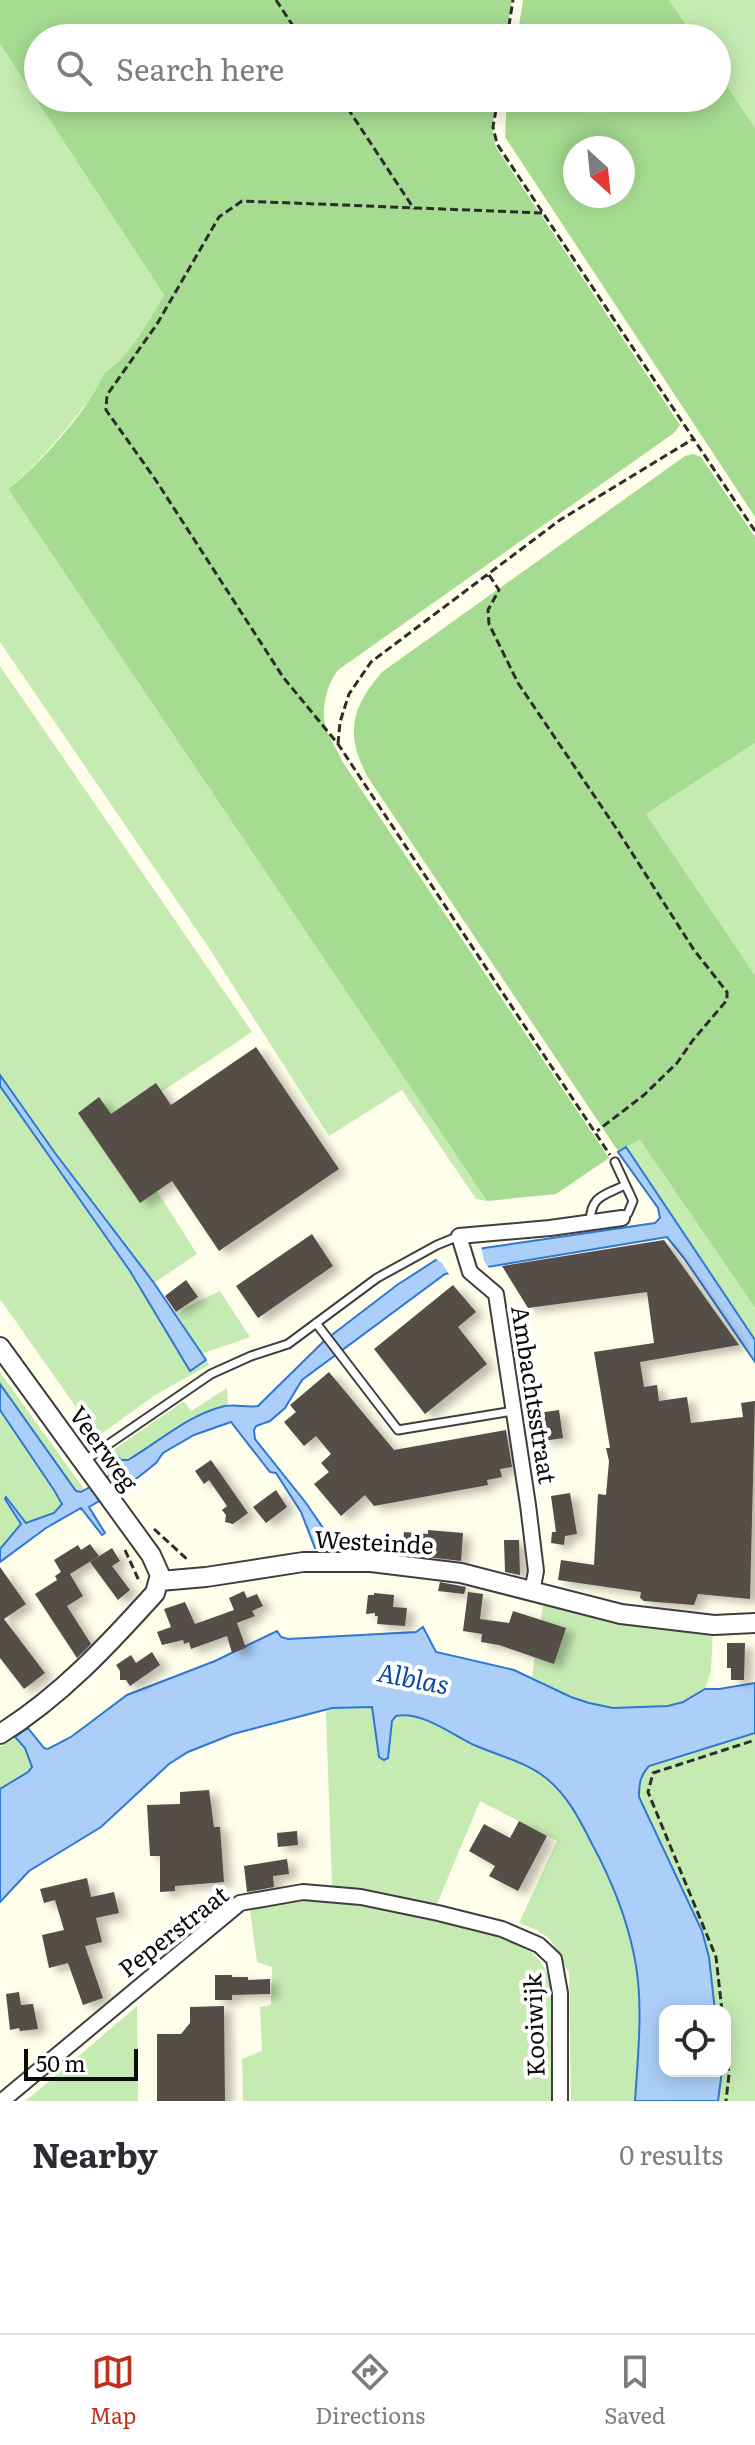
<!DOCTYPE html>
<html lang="en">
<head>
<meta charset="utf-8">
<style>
  body { margin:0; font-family:Literata,serif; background:#f2f2f3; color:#2b2b33 }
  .controls { position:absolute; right:24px; bottom:24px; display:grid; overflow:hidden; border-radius:16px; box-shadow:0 4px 20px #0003 }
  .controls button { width:72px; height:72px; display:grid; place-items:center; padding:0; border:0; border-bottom:2px solid #e1e1e2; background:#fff; color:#2b2b33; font:40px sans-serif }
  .compass { position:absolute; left:563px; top:136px; width:72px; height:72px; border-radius:50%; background:#fff; box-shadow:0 4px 20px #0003; rotate:153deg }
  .scale { position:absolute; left:24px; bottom:20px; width:114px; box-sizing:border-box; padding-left:8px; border:4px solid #0b0b0b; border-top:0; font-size:22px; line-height:28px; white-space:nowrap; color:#0b0b0b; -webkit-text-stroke:6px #fff; paint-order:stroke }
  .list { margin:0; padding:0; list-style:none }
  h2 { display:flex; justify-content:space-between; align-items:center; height:104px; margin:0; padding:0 32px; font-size:34px }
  h2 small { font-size:26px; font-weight:400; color:#7c7c81 }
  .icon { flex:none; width:44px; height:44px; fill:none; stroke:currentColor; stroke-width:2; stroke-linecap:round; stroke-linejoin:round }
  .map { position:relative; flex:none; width:755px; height:2101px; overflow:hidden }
  .search { position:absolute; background:#fff; box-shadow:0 4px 20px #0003; left:24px; right:24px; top:24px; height:88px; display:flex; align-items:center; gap:20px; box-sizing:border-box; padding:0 28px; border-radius:44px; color:#7c7c81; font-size:30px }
  .sheet { height:232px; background:#fff }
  nav { display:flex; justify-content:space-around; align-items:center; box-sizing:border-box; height:112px; border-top:2px solid #e1e1e2; background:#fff; font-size:22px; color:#7c7c81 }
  nav a { display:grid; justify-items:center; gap:4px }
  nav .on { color:#c1301e }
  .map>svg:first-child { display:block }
</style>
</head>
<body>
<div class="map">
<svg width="755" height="2101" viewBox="0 0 755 2101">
  <defs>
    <filter id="shadow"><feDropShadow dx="8" dy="4.5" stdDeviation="4" flood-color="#0004"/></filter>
  </defs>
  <rect width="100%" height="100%" fill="#fffeea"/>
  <path fill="#c6ebb2" d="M669 0H755V128L717 71V38H695Z
    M0 44 164 295C148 322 131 357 104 373L99 388C70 424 44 460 8 489L487 1201 476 1199 402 1090 329 1136 207 945 0 642Z
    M0 666 252 1032 114 1123 197 1254 154 1283 55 1153 0 1075Z
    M755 743V975L646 814Z
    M0 1086 130 1271 190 1371 206 1360 209 1365 155 1395 97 1437 0 1299Z
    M640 1140 755 1308V1340L626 1147Z
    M220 1291 250 1337 201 1354 176 1312Z
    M0 1372 84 1489 81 1492 76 1491 0 1384Z
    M227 1388 228 1405C191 1414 160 1441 128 1461L121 1460 116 1455V1470L109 1476 101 1463 109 1453 184 1401 191 1411Z
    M0 1410 54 1489 62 1504 54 1513 25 1523 7 1497 5 1499 21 1524 0 1549Z
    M543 1605 615 1621 713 1630 711 1671 705 1689C672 1712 628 1714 590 1703 569 1698 551 1686 532 1677Z
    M351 1707H372L388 1758 392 1721 396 1716C422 1711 450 1734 474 1745 497 1755 526 1762 546 1778 567 1795 579 1818 591 1841 610 1877 626 1915 634 1955 644 2000 638 2055 635 2101H571L569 1973 550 1939 537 1930 519 1923 557 1841 480 1801 437 1904 364 1889 332 1886 326 1712 332 1708Z
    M755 1733V2101H718L722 2071H725V2011H715L709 1957 702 1931 639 1797C639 1784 640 1776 648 1766Z
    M15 1737 25 1748 32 1767 28 1772 0 1789V1747Z
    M310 1898 353 1902 499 1934C525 1944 540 1954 551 1981L552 2101H243L242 2059 262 2051 260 2007 271 2005 272 1967 257 1962 250 1910 277 1902Z
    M137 2006 138 2101H25L39 2090Z"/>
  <path fill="#a6dc91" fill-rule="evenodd" d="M0 0H512L506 38H38V98H497C494 115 490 131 496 147L680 425 674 433 338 670C328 683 323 702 324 719 325 732 337 748 342 761L609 1158 556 1194 487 1201 8 489C36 469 93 405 104 373 130 357 148 322 164 295L0 44Z
    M523 0H669L695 38H517Z
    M717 71 755 128V517L505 137 507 98H717ZM575 148H623V196H575Z
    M693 454 701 457 755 537V743L646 814 755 975V1308L640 1140 618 1151 367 776C345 733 351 708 382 672L685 456Z"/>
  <path fill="#accff9" stroke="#2f77d3" stroke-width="2" d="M0 1075 55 1153 154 1283 206 1360 190 1371 130 1271 0 1086Z
    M626 1147 755 1340V1362L684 1258 667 1237 445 1274 302 1380 285 1408 270 1421 256 1426 254 1430 255 1439 306 1503 336 1547 315 1548 301 1512 276 1473 270 1472 231 1422 194 1435 163 1453 156 1463 131 1483 89 1507 105 1533 102 1535 81 1508 46 1528 0 1562V1549L21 1524 5 1499 6 1497 26 1523 54 1513 62 1504 54 1490 0 1410V1384L76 1491 81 1492 114 1473 116 1470 108 1462 115 1454 121 1460H128C157 1443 187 1416 221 1407 233 1403 245 1408 258 1406L324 1341 397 1285 439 1258 484 1248 655 1223 660 1218 658 1208 618 1152Z
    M423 1627 436 1652 514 1670 571 1697 589 1703 613 1708 668 1706 683 1702 705 1689H719L755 1683V1733L649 1766C640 1776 639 1784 639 1797L702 1931 709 1957 715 2011H665V2071H722L718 2101H635C638 2055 644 2000 634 1955 626 1915 610 1877 591 1842 579 1818 567 1795 546 1778 526 1762 497 1755 474 1745 451 1734 422 1711 396 1716L392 1721 388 1758 384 1760 379 1757 372 1707 332 1708 233 1734 188 1752 169 1764 101 1827 29 1871 0 1902V1789L28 1772 32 1767 25 1748 15 1737 28 1728 44 1748 48 1749 71 1737 127 1695 215 1661 277 1631 281 1637 288 1639 416 1632Z"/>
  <path fill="#fffeea" d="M481 1246 484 1261 489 1268 450 1276 442 1263 433 1257Z"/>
  <path fill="#544e47" filter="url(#shadow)" d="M256 1047 339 1169 219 1251 172 1181 140 1203 78 1113 99 1097 111 1114 156 1083 171 1105Z
    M312 1234 333 1266 258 1318 236 1286Z
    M664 1240 739 1345 640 1362 644 1387 657 1385 659 1401 687 1397 691 1423 743 1417 741 1403 755 1401 750 1599 698 1594 694 1605 644 1601 640 1598 641 1592 558 1580 561 1560 594 1565 598 1494 606 1495 609 1461 606 1448H610L594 1352 654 1343 647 1292 528 1308 502 1266Z
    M186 1280 198 1297 176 1312 165 1296Z
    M453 1285 476 1312 458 1327 487 1364 425 1414 374 1349Z
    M329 1372 394 1450 506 1430 512 1467 500 1469 502 1477 487 1480 488 1485 374 1506 365 1495 341 1516 314 1484 329 1472 321 1463 331 1454 316 1436 304 1446 284 1422 296 1412 290 1405Z
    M559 1410 563 1438 543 1441 539 1413Z
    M211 1460 248 1513 233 1524 225 1522 226 1515 222 1510 227 1506 209 1480 204 1484 195 1471Z
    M276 1490 287 1507 266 1523 253 1507Z
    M570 1493 577 1534 565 1536 564 1545 551 1543 552 1532H556L551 1496Z
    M428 1530 463 1533 461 1561 402 1554 404 1532 428 1534Z
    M504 1540H519L520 1575 505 1572Z
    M90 1544 99 1556 70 1574 83 1596 67 1606 91 1644 77 1658 35 1594 57 1580 55 1576 61 1572 54 1560 78 1545 81 1550Z
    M112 1548 120 1561 112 1566 130 1590 118 1600 90 1562Z
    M0 1567 26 1604 4 1619 45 1673 24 1689 0 1658Z
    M440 1582 466 1587 464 1594 438 1591Z
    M244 1591 247 1598 257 1594 263 1606 252 1611 255 1616 237 1623 246 1648 232 1653 227 1636 191 1649 189 1642 184 1644 183 1640 162 1645 157 1632 171 1627 164 1609 185 1602 195 1624 234 1610 229 1598Z
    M468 1592 483 1594 480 1619 509 1623 513 1611 566 1628 554 1664 499 1645 481 1642 482 1634 463 1631Z
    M374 1593 394 1595 393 1607 407 1608 405 1626 377 1624 378 1616H375V1613L366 1614 368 1595H374Z
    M727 1643H745L744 1680H731V1668H727Z
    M152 1652 160 1665 130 1686 126 1680H120V1671L116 1665 131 1655 136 1663Z
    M209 1790 214 1827H220L224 1882 175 1886V1891L160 1892V1856H150L147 1805 180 1804V1792Z
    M519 1821 547 1836 518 1891 489 1876 495 1866 469 1851 484 1824 510 1838Z
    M297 1831 298 1845 278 1847 277 1833Z
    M287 1859 289 1874 273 1876 274 1887 247 1892 244 1866Z
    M87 1878 91 1897 114 1892 119 1913 96 1918 102 1942 85 1946 103 1998 83 2005 68 1963 49 1968 42 1935 64 1930 55 1900 44 1903 40 1889Z
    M215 1975H232V1977H248V1980L270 1979V1994L232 1995V2000H215Z
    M19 1992 21 2005 33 2004 38 2029 20 2031 19 2028 10 2030 6 1994Z
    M224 2006 225 2101H157V2034H181L190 2023V2007Z"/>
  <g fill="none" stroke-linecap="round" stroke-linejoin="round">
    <defs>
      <path id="service" d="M615 1162 633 1201 628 1213 622 1218
        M590 1222C591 1195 604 1196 625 1185
        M316 1323 398 1430 513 1411
        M84 1461 211 1374 251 1356 288 1344 377 1278 437 1245 459 1236"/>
      <path id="minor" d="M532 1592 536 1571 528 1505 496 1294 470 1272 459 1236 550 1228 622 1218
        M2 2101 240 1903 303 1892 361 1897 438 1913 502 1929 539 1945 554 1959 560 1993V2101"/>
      <path id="tertiary" d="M0 1347 151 1555 160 1575 155 1593C108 1645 61 1696 0 1734
        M160 1581 206 1577 303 1562H371L461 1573 621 1614 714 1625 755 1623"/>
    </defs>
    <use href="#service" stroke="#3e3e3e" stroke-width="11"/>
    <use href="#minor" stroke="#3e3e3e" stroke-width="18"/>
    <use href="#tertiary" stroke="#3e3e3e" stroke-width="22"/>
    <path stroke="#2d2d2d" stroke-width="3" stroke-dasharray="8 4" stroke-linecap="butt" d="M276 0 301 38
      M507 38 513 0
      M341 98 414 209
      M498 98 493 127 497 144 755 531
      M542 213 242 201 219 217 157 324 107 395 106 410 155 479 283 677 338 744 610 1155
      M489 575 499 590 488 610 489 624 518 683 616 828 694 950 727 992V1000L693 1040 677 1063 644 1095 597 1131
      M338 744 340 722 349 694 371 662 560 520 693 439
      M154 1529 189 1561
      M125 1550 140 1583
      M722 2011 716 1957 648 1792 653 1773 755 1740
      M725 2039 729 2074 726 2101"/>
    <use href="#service" stroke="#fff" stroke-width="7"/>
    <use href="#minor" stroke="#fff" stroke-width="14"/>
    <use href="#tertiary" stroke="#fff" stroke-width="18"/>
  </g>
  <g text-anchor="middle" stroke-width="8" stroke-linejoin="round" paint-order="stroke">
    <g font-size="24" fill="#0b0b0b" stroke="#fff">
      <text transform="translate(533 1395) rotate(81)" y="8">Ambachtsstraat</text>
      <text transform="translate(103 1449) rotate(54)" y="8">Veerweg</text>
      <text transform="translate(374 1543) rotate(3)" y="8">Westeinde</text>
      <text transform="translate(174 1932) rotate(-38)" y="8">Peperstraat</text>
      <text transform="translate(535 2025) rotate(-92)" y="8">Kooiwijk</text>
    </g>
    <g font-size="26" font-style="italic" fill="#104aa2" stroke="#fff">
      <text transform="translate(413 1679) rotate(11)" y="9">Alblas</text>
    </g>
  </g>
</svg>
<div class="controls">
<button><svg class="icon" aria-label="locate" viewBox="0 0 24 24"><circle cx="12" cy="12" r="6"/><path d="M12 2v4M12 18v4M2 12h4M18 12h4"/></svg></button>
</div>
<svg class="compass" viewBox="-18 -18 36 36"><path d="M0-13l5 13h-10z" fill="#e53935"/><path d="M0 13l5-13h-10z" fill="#7c7c81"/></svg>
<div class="scale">50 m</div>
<div class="search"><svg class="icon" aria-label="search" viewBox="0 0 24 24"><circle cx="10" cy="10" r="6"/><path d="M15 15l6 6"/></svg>Search here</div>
</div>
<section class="sheet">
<h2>Nearby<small>0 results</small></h2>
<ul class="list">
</ul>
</section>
<nav>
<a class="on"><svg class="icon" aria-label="map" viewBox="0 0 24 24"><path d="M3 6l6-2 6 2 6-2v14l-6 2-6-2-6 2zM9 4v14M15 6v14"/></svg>Map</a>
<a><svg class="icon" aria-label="directions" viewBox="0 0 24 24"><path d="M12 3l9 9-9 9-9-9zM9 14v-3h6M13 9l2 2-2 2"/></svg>Directions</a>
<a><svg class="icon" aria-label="saved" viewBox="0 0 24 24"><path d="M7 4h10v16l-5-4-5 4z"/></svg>Saved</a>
</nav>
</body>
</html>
